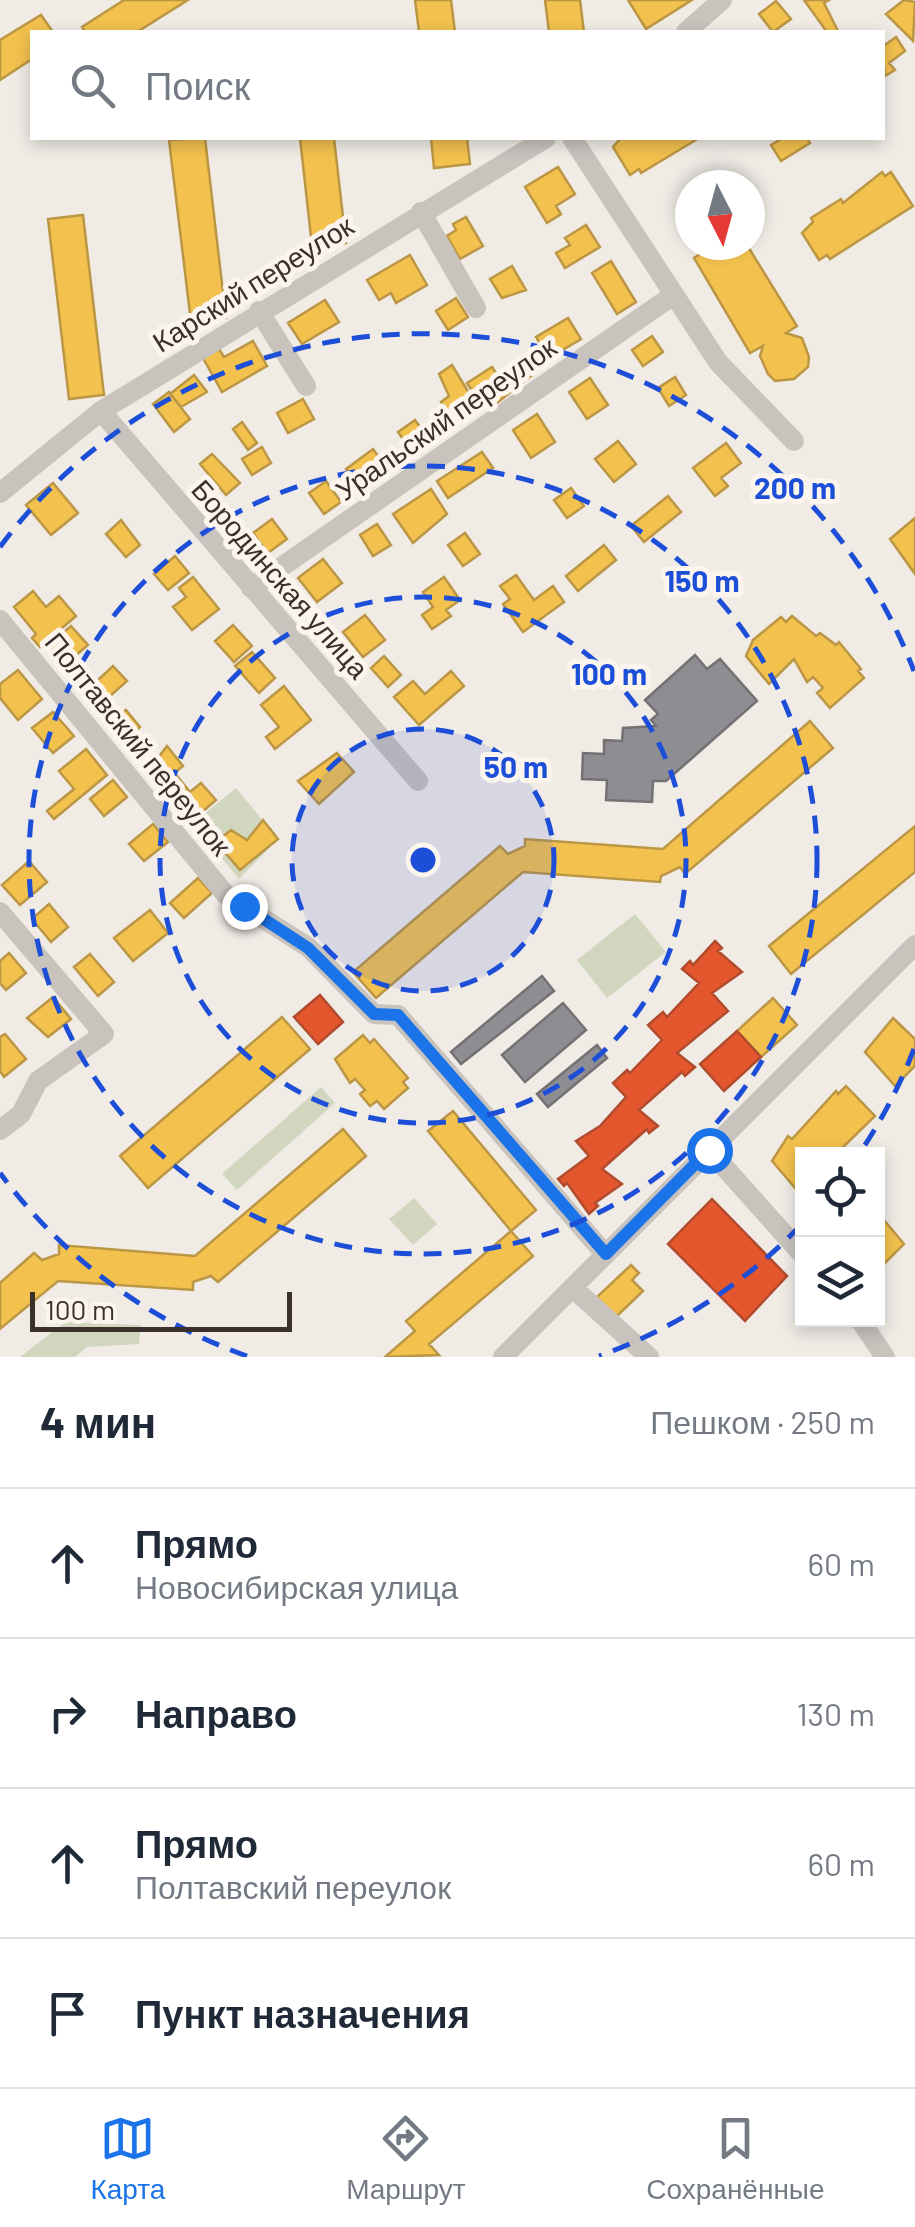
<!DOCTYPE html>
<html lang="ru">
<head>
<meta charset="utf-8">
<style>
  body { margin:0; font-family:Barlow,sans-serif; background:#f6f6f7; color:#1f2937 }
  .controls { position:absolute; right:30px; bottom:30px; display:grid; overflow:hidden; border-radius:0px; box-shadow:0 5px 15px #0003 }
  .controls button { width:90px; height:90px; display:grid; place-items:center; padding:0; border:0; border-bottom:2px solid #e0e1e3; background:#fff; color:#1f2937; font:50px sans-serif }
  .compass { position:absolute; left:675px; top:170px; width:90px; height:90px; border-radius:50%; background:#fff; box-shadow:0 5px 15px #0003; rotate:174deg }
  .scale { position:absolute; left:30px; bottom:25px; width:262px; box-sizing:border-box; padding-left:10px; border:5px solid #3b302b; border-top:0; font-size:28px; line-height:35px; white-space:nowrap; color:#3b302b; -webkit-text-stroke:8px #fbf5ee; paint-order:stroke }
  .stop { position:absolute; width:30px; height:30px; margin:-22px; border:8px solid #1a73e8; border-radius:50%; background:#fff }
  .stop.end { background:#1a73e8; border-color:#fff; box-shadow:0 2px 10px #0008 }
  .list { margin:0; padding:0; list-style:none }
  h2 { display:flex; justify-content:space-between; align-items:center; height:130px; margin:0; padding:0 40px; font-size:42px }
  h2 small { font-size:32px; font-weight:400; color:#747a83 }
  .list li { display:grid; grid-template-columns:65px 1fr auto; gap:30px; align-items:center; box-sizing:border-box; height:150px; padding:0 40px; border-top:2px solid #e0e1e3 }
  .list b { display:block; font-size:38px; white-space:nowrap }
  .list p { margin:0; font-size:32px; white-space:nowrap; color:#747a83 }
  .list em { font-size:32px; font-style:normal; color:#747a83 }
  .icon { flex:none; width:55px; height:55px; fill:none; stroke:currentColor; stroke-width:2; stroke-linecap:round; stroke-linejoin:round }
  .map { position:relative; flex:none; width:915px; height:1357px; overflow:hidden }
  .search { position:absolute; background:#fff; box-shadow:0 5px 15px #0003; left:30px; right:30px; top:30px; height:110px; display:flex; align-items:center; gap:25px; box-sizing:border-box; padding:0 35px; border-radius:0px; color:#747a83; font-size:38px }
  .sheet { height:730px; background:#fff }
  nav { display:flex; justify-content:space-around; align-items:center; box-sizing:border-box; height:140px; border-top:2px solid #e0e1e3; background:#fff; font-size:28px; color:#747a83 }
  nav a { display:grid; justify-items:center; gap:5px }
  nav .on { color:#1a73e8 }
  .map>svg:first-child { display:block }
</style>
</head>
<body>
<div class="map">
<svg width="915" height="1357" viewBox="0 0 915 1357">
  <rect width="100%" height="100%" fill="#f0ebe5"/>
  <path fill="#d1d6bf" d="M236 788 278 839 239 879 193 823Z
    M635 914 666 952 607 998 577 960Z
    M321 1087 335 1103 237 1190 222 1174Z
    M414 1198 437 1224 413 1245 389 1219Z
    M65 1322 141 1325 139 1344 87 1347 75 1357H20Z"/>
  <path fill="#f2c14e" stroke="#bb9644" stroke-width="2.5" d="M124 0H188L137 32H85L82 27Z
    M415 0H451L455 32H419Z
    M545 0H580L584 32H549Z
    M628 0H692L646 29Z
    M804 0H829L824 3 838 31 827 32Z
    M904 0 915 2 913 41 886 14Z
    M776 1 791 19 773 32 759 14Z
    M41 15 53 32H32V59L0 80V40Z
    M896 37 905 51 889 63 895 70 885 76 882 47Z
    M205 138 226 318 191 322 169 140Z
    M300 138H334L346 243 312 246Z
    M431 138H467L470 164 434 168Z
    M621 138H699L641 173 639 169 630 175 613 147Z
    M783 138H807L810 143 781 161 771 145Z
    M558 167 575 194 556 206 561 214 547 223 525 187Z
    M882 172 885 176 891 172 913 206 830 259 827 255 819 260 802 233 813 222 811 218 841 199 843 203Z
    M83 215 104 395 69 399 48 219Z
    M466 217 483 246 460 259 447 236 456 230 453 224Z
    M586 225 600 247 565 268 556 253 570 245 565 238Z
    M714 245H747L797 326 786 333 802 338 809 357 808 367 794 379 775 381 768 374 760 356 763 346 750 353 694 258Z
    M410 255 427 285 396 303 391 293 379 300 367 280Z
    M611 261 636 302 617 314 592 273Z
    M512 266 526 290 502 298 490 279Z
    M456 298 468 317 448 330 436 311Z
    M325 300 339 322 302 344 288 323Z
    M568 318 581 339 549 358 536 337Z
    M652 336 663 352 643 366 632 350Z
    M253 341 267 366 222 392 203 358 219 349 224 357Z
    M520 361 531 376 493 406 490 401 482 406 467 383 492 367 498 376Z
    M452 365 478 408 456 423 441 402 449 396 439 374Z
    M194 375 207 392 181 407 170 394Z
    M675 377 686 395 669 406 658 388Z
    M590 378 608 405 587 419 569 392Z
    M169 392 190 419 174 432 153 404Z
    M303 399 314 419 288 433 277 413Z
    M537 414 555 442 531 458 513 430Z
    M415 420 430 441 413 453 398 432Z
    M242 422 257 443 248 450 233 429Z
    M618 441 636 464 614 482 595 459Z
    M726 443 741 463 721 478 728 486 715 496 693 468Z
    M262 447 271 463 252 475 242 459Z
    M373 449 388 470 360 489 346 469Z
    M482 452 493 468 448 498 437 481Z
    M212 454 240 483 226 495 200 464Z
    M326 481 341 502 324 514 309 493Z
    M53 483 78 513 51 535 26 505Z
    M571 488 584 506 567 518 554 500Z
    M431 489 447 514 413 543 393 514Z
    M668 496 681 512 644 542 631 526Z
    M915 518V574L890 539Z
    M272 519 287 539 268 553 253 533Z
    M121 520 140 545 126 557 106 534Z
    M377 524 391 545 373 556 360 535Z
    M465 533 480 554 463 566 448 545Z
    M604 545 616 560 578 591 566 576Z
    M175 556 189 573 168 590 154 574Z
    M323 559 342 583 317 602 298 578Z
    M516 575 534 600 553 586 564 602 523 632 503 604 510 599 500 586Z
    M193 577 219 609 192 630 173 607 186 597 179 588Z
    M444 577 460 600 446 610 451 616 432 629 422 615 433 607 423 592Z
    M33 591 46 607 59 596 76 616 40 647 32 638 36 634 14 607Z
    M365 615 385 640 363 657 343 632Z
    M792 616 816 636 820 633 836 645 839 642 861 669 858 671 864 678 830 708 817 693 823 688 813 677 807 682 794 659 769 684 746 656 753 640 781 617 786 622Z
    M233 625 252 646 234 662 215 641Z
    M71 626 88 645 66 664 49 645Z
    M252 652 275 678 259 693 235 666Z
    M384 656 401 675 388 687 371 668Z
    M113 666 127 681 99 706 86 691Z
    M18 670 42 699 18 720 0 698V684Z
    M451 671 464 686 419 725 394 697 413 681 425 694Z
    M284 686 311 720 275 749 266 737 279 727 261 705Z
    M126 710 140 727 127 738 112 720Z
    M53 712 74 736 53 753 32 728Z
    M810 721 833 748 685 874 680 867 661 876 660 882 523 872 376 998 353 972 500 846 508 854 525 846V839L663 849Z
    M167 746 183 766 163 782 151 767Z
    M86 749 107 775 54 819 47 811 74 789 59 771Z
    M337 753 354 772 319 804 298 781Z
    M177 776 190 792 201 783 216 800 196 817 173 790 168 794 163 788Z
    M113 780 127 797 104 816 90 799Z
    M263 820 278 839 240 870 216 842 231 830 247 840Z
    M153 824 168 842 144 861 129 844Z
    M915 826V872L791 974 769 946Z
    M29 861 47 882 20 905 2 885Z
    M198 878 212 893 184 918 170 903Z
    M49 904 68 927 51 942 32 919Z
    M150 910 168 933 133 961 114 938Z
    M9 953 26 973 6 990 0 983V961Z
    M90 954 114 982 98 996 74 967Z
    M53 997 71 1019 48 1037 27 1018Z
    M773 998 797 1025 761 1057 737 1031Z
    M282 1017 310 1049 148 1188 120 1156Z
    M893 1018 915 1039V1066L895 1086 865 1052Z
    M5 1034 26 1059 4 1077 0 1071V1037Z
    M363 1035 370 1043 374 1039 408 1078 403 1082 408 1088 384 1109 377 1101 370 1106 360 1094 365 1090 355 1079 350 1083 335 1059Z
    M846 1086 875 1116 836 1154H802V1196L772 1161 788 1136 792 1139 836 1091 838 1094Z
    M453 1111 536 1210 511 1231 428 1131Z
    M343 1129 366 1156 218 1282 211 1276 193 1282V1290L58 1281 0 1329V1283L34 1253 42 1260 59 1254V1245L195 1256Z
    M878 1213 904 1244 878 1270Z
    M511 1231 533 1256 429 1344 439 1355 385 1357 415 1331 406 1321Z
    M631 1265 639 1273 632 1280 643 1291 616 1317 597 1297Z"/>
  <path fill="#e4572e" stroke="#b14b2d" stroke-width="2.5" d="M715 941 722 948 718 951 742 972 712 993 728 1011 677 1053 695 1067 685 1076 682 1072 639 1110 658 1126 649 1133 647 1129 602 1169 622 1184 595 1203 598 1206 589 1214 567 1183 564 1186 558 1179 589 1156 576 1141 600 1126 626 1097 613 1083 627 1070 630 1073 662 1040 648 1025 663 1012 667 1017 699 983 682 969 690 961 693 965Z
    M320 995 343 1022 318 1044 294 1017Z
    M737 1031 761 1057 724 1091 700 1064Z
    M712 1199 787 1276 745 1321 668 1244Z"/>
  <path fill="#8d8d92" stroke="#747173" stroke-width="2.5" d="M695 655 707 669 720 659 757 701 666 781H653L652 802 606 800 607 780 582 779 583 753 604 754V740L622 741 623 728 656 726 651 720 658 714 645 700Z
    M542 976 554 991 461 1064 451 1052Z
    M563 1003 586 1030 525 1082 502 1055Z
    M597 1045 607 1058 548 1107 537 1094Z"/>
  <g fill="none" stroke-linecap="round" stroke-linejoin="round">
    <path stroke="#c9c3be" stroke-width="20" d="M686 32 722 0
      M572 138 718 362 794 441
      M421 212 476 308
      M259 311 306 386
      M101 411 418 781
      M0 493 101 411 546 138
      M251 588 672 296
      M0 620 226 895 308 947 374 1014 398 1015 605 1254
      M0 912 104 1034 38 1081 21 1114 0 1130
      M709 1150 802 1254
      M573 1288 649 1357
      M860 1320 885 1357
      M503 1357 915 945"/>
  </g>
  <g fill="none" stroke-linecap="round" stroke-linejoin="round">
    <path stroke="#1a73e8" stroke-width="12" d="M244 906 308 948 374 1014 398 1015 606 1254 709 1150"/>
  </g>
  <circle cx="423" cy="860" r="131" fill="#1d4ed8" fill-opacity=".12"/>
  <g fill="none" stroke="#1d4ed8" stroke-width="5" stroke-dasharray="18 12">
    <circle cx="423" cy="860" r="131"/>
    <circle cx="423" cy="860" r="263"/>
    <circle cx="423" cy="860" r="394"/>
    <path d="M914 1049A526 526 0 0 1 859 1154M801 1225A526 526 0 0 1 599 1356M247 1356A526 526 0 0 1 0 1173M0 547A526 526 0 0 1 914 671"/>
  </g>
  <g text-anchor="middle" stroke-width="10" stroke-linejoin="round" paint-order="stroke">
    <g font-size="28" fill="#3b302b" stroke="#fbf5ee">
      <text transform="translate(253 284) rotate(-32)" y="10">Карский переулок</text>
      <text transform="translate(446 419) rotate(-35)" y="10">Уральский переулок</text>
      <text transform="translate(280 579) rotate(49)" y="10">Бородинская улица</text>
      <text transform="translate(138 744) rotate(51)" y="10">Полтавский переулок</text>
    </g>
  </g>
  <circle cx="423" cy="860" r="15" fill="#1d4ed8" stroke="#fbf5ee" stroke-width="5"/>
  <g font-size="30" text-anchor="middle" font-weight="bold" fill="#1d4ed8" stroke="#fbf5ee" stroke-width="10" stroke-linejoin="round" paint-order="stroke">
    <text x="795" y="499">200 m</text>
    <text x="702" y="592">150 m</text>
    <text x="609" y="685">100 m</text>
    <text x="516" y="778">50 m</text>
  </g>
</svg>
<div class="controls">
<button><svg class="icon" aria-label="locate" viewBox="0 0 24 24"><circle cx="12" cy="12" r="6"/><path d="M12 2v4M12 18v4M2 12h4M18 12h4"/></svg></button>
<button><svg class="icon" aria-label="layers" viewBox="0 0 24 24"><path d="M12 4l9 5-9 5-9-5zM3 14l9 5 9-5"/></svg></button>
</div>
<svg class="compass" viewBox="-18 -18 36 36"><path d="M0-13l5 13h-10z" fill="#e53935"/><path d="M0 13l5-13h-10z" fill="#747a83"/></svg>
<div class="scale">100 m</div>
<div class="stop" style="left:709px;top:1150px"></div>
<div class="stop end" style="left:244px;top:906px"></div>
<div class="search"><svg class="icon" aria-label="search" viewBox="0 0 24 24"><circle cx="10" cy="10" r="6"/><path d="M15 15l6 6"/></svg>Поиск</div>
</div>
<section class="sheet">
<h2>4 мин<small>Пешком · 250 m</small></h2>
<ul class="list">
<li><svg class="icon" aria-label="ahead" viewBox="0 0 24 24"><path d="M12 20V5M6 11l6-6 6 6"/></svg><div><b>Прямо</b><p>Новосибирская улица</p></div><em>60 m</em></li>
<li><svg class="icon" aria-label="right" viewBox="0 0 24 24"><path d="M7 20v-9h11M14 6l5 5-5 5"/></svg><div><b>Направо</b></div><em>130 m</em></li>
<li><svg class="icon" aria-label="ahead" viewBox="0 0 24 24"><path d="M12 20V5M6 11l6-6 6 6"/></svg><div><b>Прямо</b><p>Полтавский переулок</p></div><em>60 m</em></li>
<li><svg class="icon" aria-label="arrive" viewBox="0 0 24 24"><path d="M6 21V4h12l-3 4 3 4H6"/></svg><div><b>Пункт назначения</b></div></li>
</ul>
</section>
<nav>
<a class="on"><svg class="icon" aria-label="map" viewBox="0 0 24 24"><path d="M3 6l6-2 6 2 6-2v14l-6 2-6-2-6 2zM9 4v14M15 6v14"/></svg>Карта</a>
<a><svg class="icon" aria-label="directions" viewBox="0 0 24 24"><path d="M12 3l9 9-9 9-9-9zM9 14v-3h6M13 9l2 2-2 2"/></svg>Маршрут</a>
<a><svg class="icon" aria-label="saved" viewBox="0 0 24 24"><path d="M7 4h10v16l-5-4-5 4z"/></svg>Сохранённые</a>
</nav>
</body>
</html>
